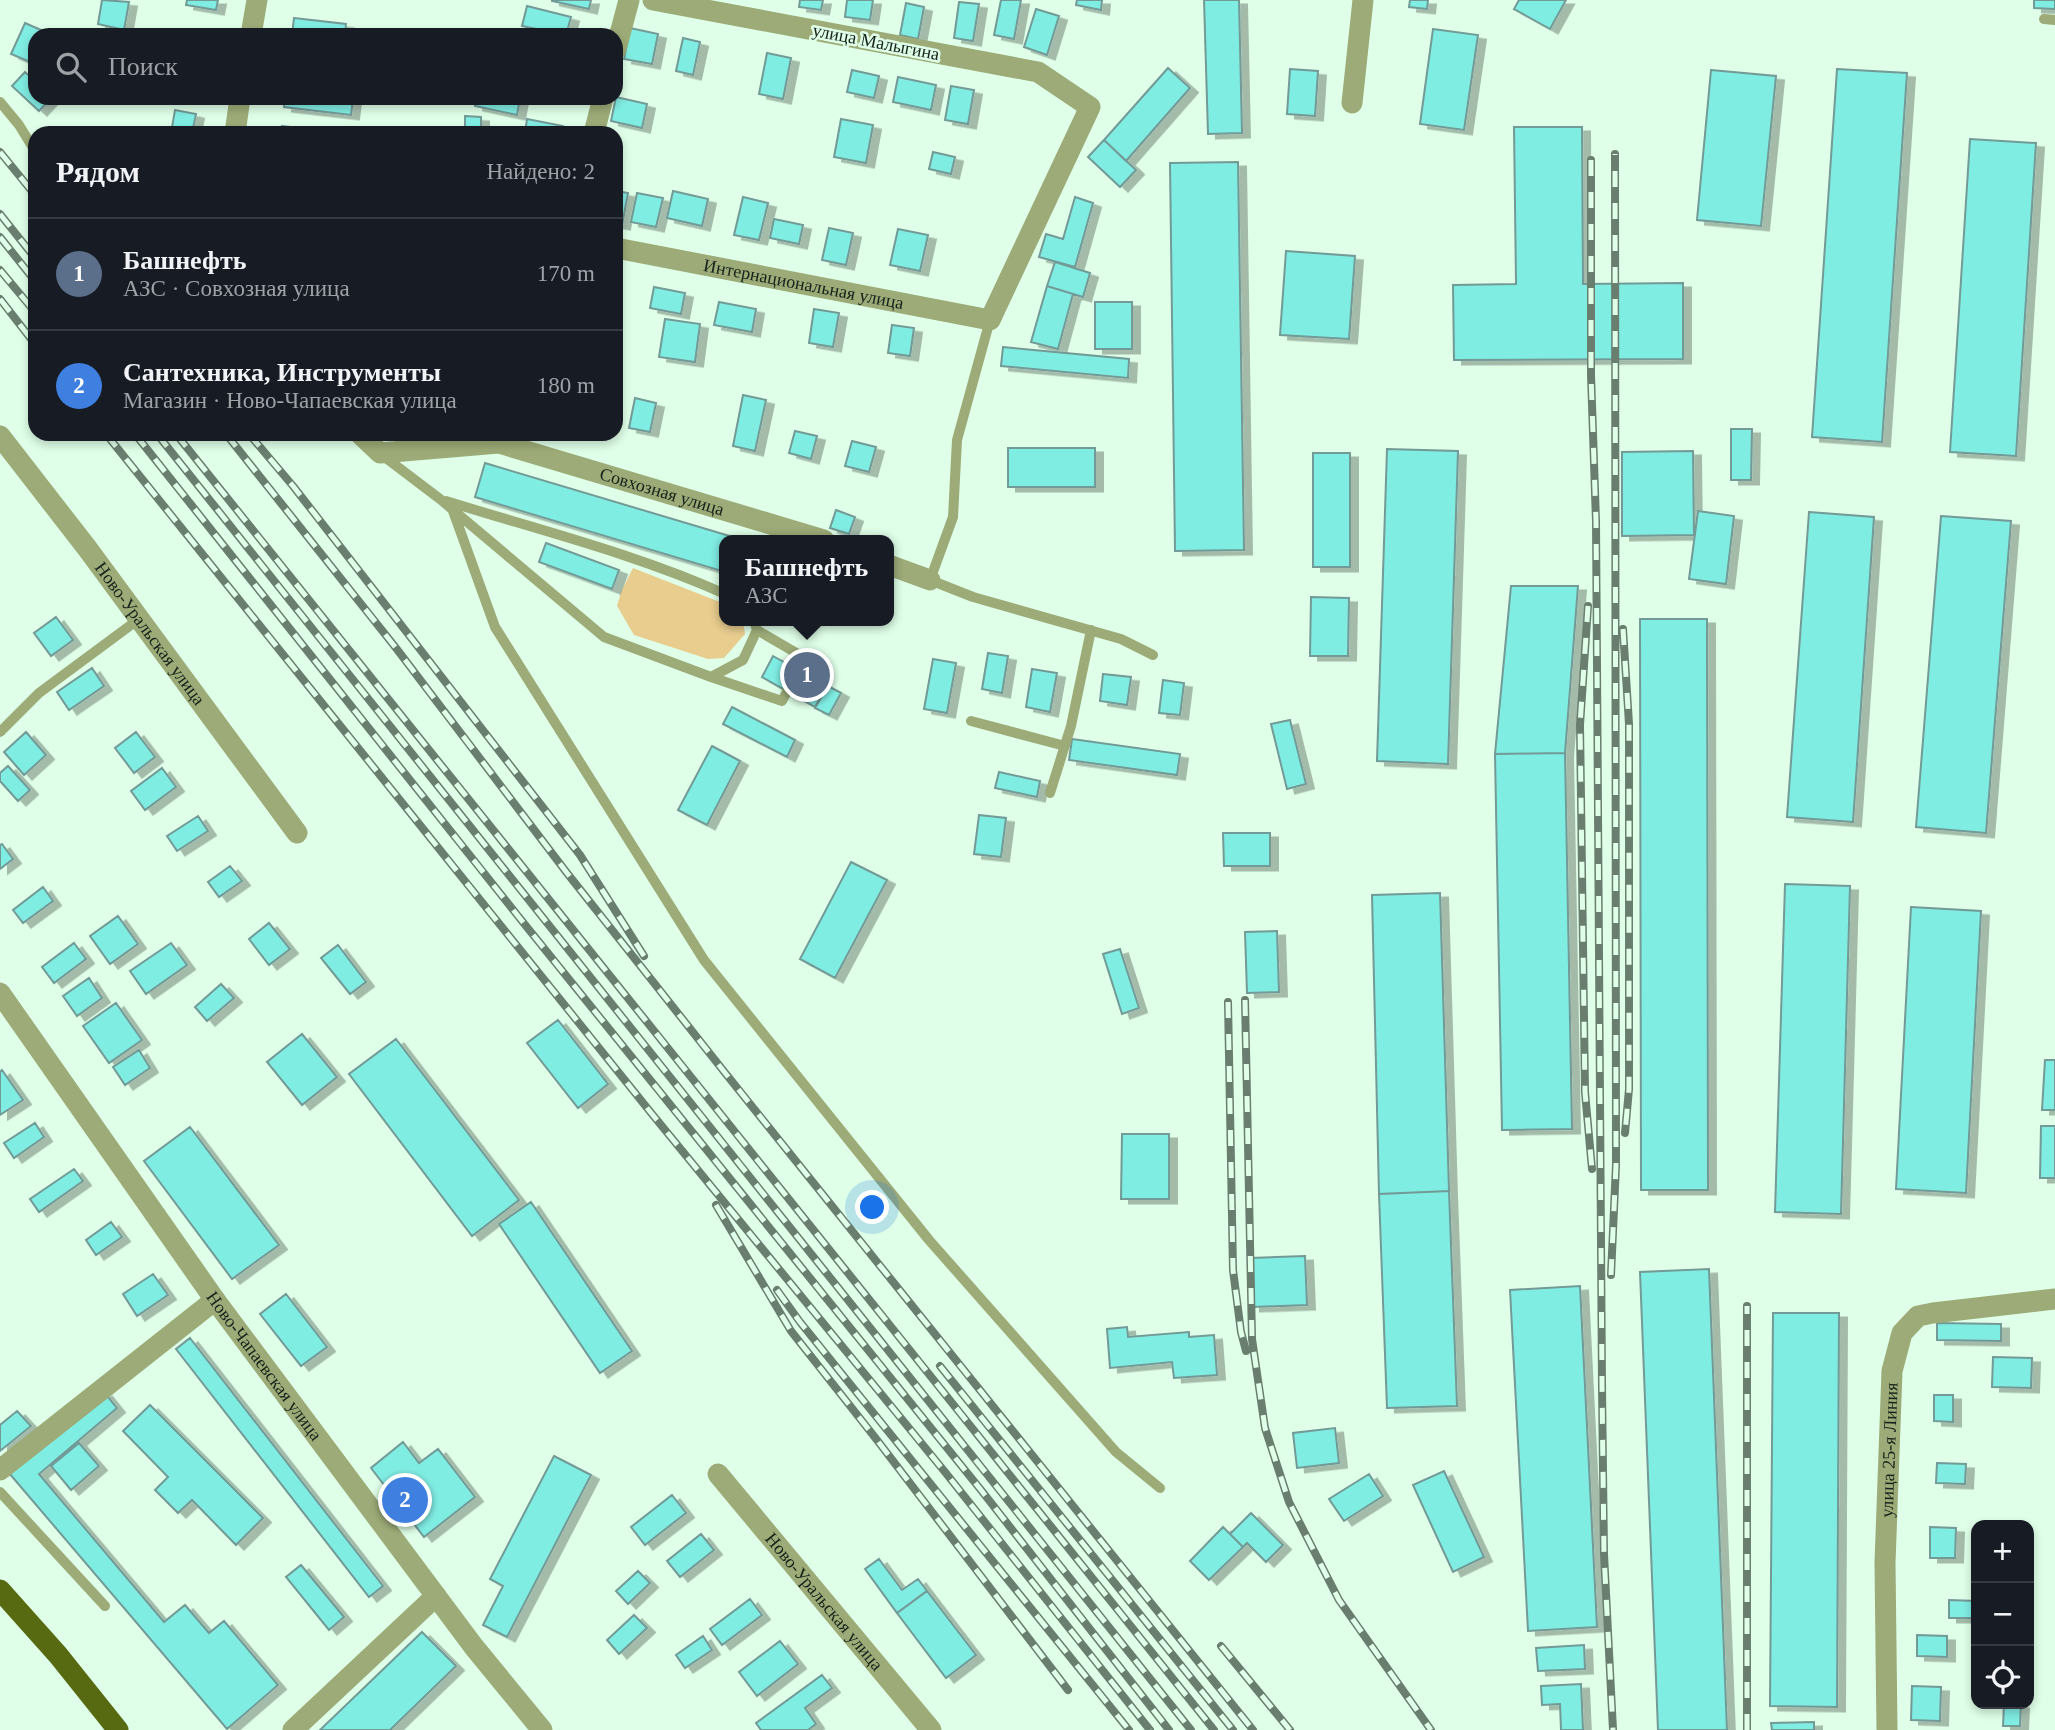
<!DOCTYPE html>
<html lang="ru">
<head>
<meta charset="utf-8">
<style>
  body { margin:0; font-family:"Times New Roman",serif; background:#242831; color:#f1f3f6 }
  .controls { position:absolute; right:21px; bottom:21px; display:grid; overflow:hidden; border-radius:14px; box-shadow:0 4px 10px #0003 }
  .controls button { width:63px; height:63px; display:grid; place-items:center; padding:0; border:0; border-bottom:2px solid #363941; background:#171b24; color:#f1f3f6; font:35px sans-serif }
  .you { position:absolute; left:873px; top:1208px; width:24px; height:24px; margin:-18px; border:5px solid #fff; border-radius:50%; background:#1a73e8; box-shadow:0 0 0 10px #1a73e833 }
  .badge { display:grid; place-items:center; width:46px; height:46px; border-radius:50%; background:#db2777; color:#fff; font-size:23px; font-weight:700 }
  .pin { position:absolute; translate:-50% -50%; border:4px solid #fff; box-shadow:0 2px 7px #0006 }
  .popup { position:absolute; left:719px; top:535px; width:175px; height:91px; box-sizing:border-box; display:grid; place-content:center; border-radius:14px; background:#171b24; filter:drop-shadow(0 2px 5px #0005); font-size:23px; white-space:nowrap; color:#9ea1a6 }
  .popup b { font-size:26px; color:#f1f3f6 }
  .popup::after { content:''; position:absolute; left:50%; top:100%; margin-left:-14px; border:14px solid transparent; border-top-color:#171b24 }
  .list { margin:0; padding:0; list-style:none }
  h2 { display:flex; justify-content:space-between; align-items:center; height:91px; margin:0; padding:0 28px; font-size:30px }
  h2 small { font-size:23px; font-weight:400; color:#9ea1a6 }
  .list li { display:grid; grid-template-columns:46px 1fr auto; gap:21px; align-items:center; box-sizing:border-box; height:112px; padding:0 28px; border-top:2px solid #363941 }
  .list b { display:block; font-size:26px; white-space:nowrap }
  .list p { margin:0; font-size:23px; white-space:nowrap; color:#9ea1a6 }
  .list em { font-size:23px; font-style:normal; color:#9ea1a6 }
  .icon { flex:none; width:38px; height:38px; fill:none; stroke:currentColor; stroke-width:2; stroke-linecap:round; stroke-linejoin:round }
  .map { position:relative; flex:none; width:2055px; height:1730px; overflow:hidden }
  .search { position:absolute; background:#171b24; box-shadow:0 4px 10px #0003; left:28px; top:28px; width:595px; height:77px; display:flex; align-items:center; gap:18px; box-sizing:border-box; padding:0 24px; border-radius:21px; color:#9ea1a6; font-size:26px }
  .panel { position:absolute; background:#171b24; box-shadow:0 4px 10px #0003; left:28px; top:126px; width:595px; height:315px; border-radius:21px }
  .map>svg:first-child { display:block }
</style>
</head>
<body>
<div class="map">
<svg width="2055" height="1730" viewBox="0 0 2055 1730">
  <defs>
    <filter id="shadow"><feDropShadow dx="8" dy="4.5" stdDeviation="0" flood-color="#0004"/></filter>
  </defs>
  <rect width="100%" height="100%" fill="#dfffe8"/>
  <path fill="#e8cd8e" d="M633 568 725 604V621H743L745 634 724 658 708 659 634 635 617 606 621 592Z"/>
  <path fill="#80ede3" stroke="#729a96" stroke-width="2" filter="url(#shadow)" d="M102 0 129 2 124 30 98 24Z
    M187 0H218L216 10 186 5Z
    M552 0H591L589 9 552 1Z
    M800 0H823L821 10 799 7Z
    M847 0H873L870 20 845 17Z
    M1001 0H1021L1014 39 994 35Z
    M1077 0H1102L1101 10 1076 5Z
    M1204 0H1239L1242 133 1208 134Z
    M1410 0H1428L1427 9 1409 7Z
    M1519 0H1566L1550 29 1514 9Z
    M2034 0H2055V9L2034 8Z
    M959 2 979 4 973 41 954 38Z
    M906 3 924 7 918 39 900 35Z
    M527 6 571 17 566 35 522 26Z
    M1036 9 1059 16 1047 55 1024 47Z
    M294 18 346 24 345 35H292Z
    M25 23 50 34 35 35V64L11 54Z
    M630 28 658 34 652 64 624 59Z
    M1433 29 1478 35 1464 130 1420 124Z
    M683 38 700 42 693 75 676 71Z
    M767 53 791 58 783 99 759 94Z
    M1168 68 1190 88 1126 161 1104 140Z
    M1290 69 1318 71 1315 116 1287 114Z
    M1837 69 1907 73 1882 442 1812 437Z
    M852 70 879 76 874 98 847 92Z
    M1711 70 1776 76 1761 226 1697 220Z
    M25 72 35 81V98H51L39 111 12 86Z
    M898 77 936 85 931 110 893 102Z
    M951 86 974 90 968 124 945 120Z
    M616 97 647 104 642 128 611 121Z
    M285 98H353L351 115 284 107Z
    M476 98H520L517 115 475 106Z
    M175 110 196 114 192 133H171Z
    M465 116 481 117V133H465Z
    M527 119 563 126 562 133H525Z
    M841 119 873 125 866 163 834 157Z
    M282 126 324 131 323 133H282Z
    M1514 127H1582L1583 284 1683 283V359L1454 360 1453 285 1516 284Z
    M1970 139 2036 143 2016 456 1950 452Z
    M1104 140 1136 170 1120 187 1088 157Z
    M933 152 955 157 951 174 929 169Z
    M1238 162 1244 550 1175 551 1170 163Z
    M616 191 628 193 622 225 616 224Z
    M673 191 708 199 702 226 667 218Z
    M637 193 663 198 656 227 631 222Z
    M743 197 768 203 759 240 734 235Z
    M1075 197 1093 203 1075 267 1039 257 1046 234 1063 239Z
    M774 219 803 225 799 244 770 238Z
    M829 228 853 233 846 265 822 260Z
    M898 229 928 235 920 271 890 265Z
    M1286 251 1355 256 1349 339 1280 335Z
    M1055 262 1090 273 1083 297 1047 286Z
    M1047 286 1073 294 1058 349 1031 342Z
    M654 287 685 293 681 314 650 308Z
    M719 302 756 309 752 332 714 325Z
    M1095 302H1132V349H1095Z
    M814 309 839 313 833 347 809 343Z
    M665 319 700 324 695 362 659 357Z
    M892 325 914 328 910 356 888 353Z
    M1003 347 1129 359 1128 378 1001 366Z
    M743 395 766 400 755 451 733 446Z
    M635 398 656 403 650 432 629 428Z
    M1731 429H1752L1751 480H1731Z
    M795 431 817 436 811 459 789 453Z
    M852 441 876 447 869 472 845 466Z
    M1008 448H1095V487H1008Z
    M1387 449 1458 451 1448 764 1377 761Z
    M1693 451 1694 535 1622 536V452Z
    M1313 453H1350V567H1313Z
    M485 463 743 540H725V572L475 497Z
    M836 510 855 517 849 534 830 528Z
    M1698 511 1734 516 1726 584 1689 579Z
    M1809 512 1874 517 1853 822 1787 817Z
    M1941 516 2011 521 1986 833 1916 827Z
    M546 543 619 570 612 589 539 562Z
    M1511 586H1578L1565 753 1495 754Z
    M1311 597 1349 598 1348 656H1310Z
    M56 617 73 640 51 656 34 633Z
    M1640 619H1707L1708 1190H1641Z
    M988 653 1008 656 1002 693 982 689Z
    M773 656 827 686 815 707 762 677Z
    M933 659 956 663 947 713 924 709Z
    M92 668 104 686 69 710 57 692Z
    M1032 669 1057 673 1050 712 1026 707Z
    M1103 674 1131 677 1127 705 1100 701Z
    M1163 680 1184 683 1180 715 1159 713Z
    M828 686 841 693 829 715 815 708Z
    M732 707 795 740 787 757 723 724Z
    M1290 720 1306 784 1287 789 1271 724Z
    M26 732 46 755 24 775 4 752Z
    M136 732 155 757 134 773 115 748Z
    M1072 739 1180 754 1177 775 1069 760Z
    M712 746 740 761 707 825 678 810Z
    M1565 753 1572 1129 1502 1130 1495 754Z
    M8 766 30 790 18 801 0 781V773Z
    M162 768 176 787 145 810 131 791Z
    M999 772 1040 781 1037 797 995 788Z
    M979 815 1006 818 1001 857 974 854Z
    M198 816 208 831 177 851 167 836Z
    M1223 833H1270V866H1224Z
    M2 844 13 859 0 869V845Z
    M851 862 887 880 835 978 800 959Z
    M230 866 242 881 219 897 208 882Z
    M1785 884 1850 886 1841 1214 1775 1212Z
    M43 887 53 901 23 923 13 910Z
    M1440 893 1449 1191 1379 1194 1372 895Z
    M1911 907 1981 911 1966 1193 1896 1189Z
    M118 916 138 944 110 964 90 936Z
    M269 923 290 949 269 965 249 939Z
    M1277 931 1279 992 1247 993 1245 932Z
    M74 943 86 959 54 983 42 967Z
    M171 943 187 965 146 994 130 971Z
    M338 945 366 982 350 994 321 958Z
    M1120 949 1139 1008 1122 1014 1103 954Z
    M89 978 102 998 77 1016 63 996Z
    M221 984 234 998 207 1021 195 1007Z
    M116 1003 142 1040 109 1063 83 1026Z
    M558 1020 608 1084 578 1108 527 1043Z
    M302 1034 337 1077 302 1105 267 1062Z
    M396 1039 519 1200 472 1236 349 1074Z
    M139 1050 150 1068 125 1085 113 1067Z
    M2045 1060H2055V1110H2042Z
    M2 1070 23 1100 0 1115V1072Z
    M35 1123 44 1137 14 1158 4 1143Z
    M2041 1126H2055V1178H2040Z
    M190 1127 279 1245 232 1279 144 1161Z
    M1122 1134H1169V1199H1121Z
    M74 1169 83 1181 39 1212 30 1199Z
    M1449 1191 1457 1406 1387 1408 1379 1194Z
    M531 1202 632 1351 600 1373 499 1224Z
    M111 1222 122 1237 96 1255 86 1240Z
    M1305 1256 1307 1305 1252 1307 1250 1258Z
    M1709 1269 1727 1730H1658L1640 1272Z
    M153 1274 168 1295 137 1316 123 1294Z
    M1580 1286 1597 1627 1528 1631 1510 1290Z
    M286 1294 327 1347 301 1366 260 1314Z
    M1773 1313H1839L1837 1707 1770 1706Z
    M1937 1323 2001 1324V1341L1937 1340Z
    M1127 1327 1128 1337 1189 1332V1337L1214 1335 1217 1375 1174 1378 1172 1362 1110 1368 1107 1329Z
    M190 1338 383 1586 369 1597 176 1349Z
    M1993 1357 2032 1358 2031 1388 1992 1387Z
    M104 1392 117 1408 39 1474 164 1622 185 1605 209 1633 224 1621 278 1685 227 1729 9 1473Z
    M1934 1395H1953V1422L1934 1421Z
    M150 1405 263 1518 236 1545 192 1500 178 1513 155 1490 168 1477 123 1431Z
    M17 1411 31 1426 0 1451V1425Z
    M1335 1428 1339 1463 1297 1468 1293 1433Z
    M403 1442 419 1463 438 1449 475 1497 424 1537 371 1468Z
    M79 1443 99 1466 71 1490 51 1466Z
    M554 1456 591 1475 507 1637 483 1625 503 1586 490 1579Z
    M1937 1463 1966 1464 1965 1484 1936 1483Z
    M1444 1471 1484 1557 1453 1572 1413 1485Z
    M1369 1474 1383 1496 1344 1521 1329 1499Z
    M672 1495 686 1513 645 1545 631 1527Z
    M1251 1513 1283 1545 1266 1562 1247 1543 1243 1547 1230 1534Z
    M1223 1527 1243 1547 1209 1580 1190 1561Z
    M1930 1527 1956 1528 1955 1558H1930Z
    M701 1534 714 1550 680 1577 667 1561Z
    M879 1559 902 1590 918 1579 927 1591 897 1613 865 1569Z
    M301 1565 344 1617 329 1630 286 1577Z
    M638 1571 650 1583 628 1604 616 1591Z
    M927 1591 976 1655 946 1678 897 1613Z
    M750 1599 762 1615 722 1645 710 1629Z
    M1949 1600 1976 1601V1618H1949Z
    M634 1615 647 1628 619 1654 607 1640Z
    M422 1632 456 1666 390 1730H320Z
    M1917 1635 1947 1636V1657L1917 1656Z
    M703 1636 712 1650 685 1668 676 1655Z
    M780 1641 798 1664 757 1696 739 1672Z
    M1584 1645 1585 1669 1538 1671 1536 1648Z
    M822 1675 832 1688 805 1708 816 1724 808 1730H761L756 1723Z
    M1581 1684 1583 1730H1561L1560 1704 1542 1705 1541 1686Z
    M1912 1686 1941 1687 1940 1721 1911 1720Z
    M2004 1704H2021L2020 1726H2003Z
    M1814 1722V1730H1772L1771 1723Z"/>
  <g fill="none" stroke-linecap="round" stroke-linejoin="round">
    <path stroke="#9cab77" stroke-width="10" d="M2044 19 2055 20
      M0 102 19 125 35 151
      M990 320 957 440 953 517 930 580 973 597 1121 639 1153 655
      M382 455 440 499 604 637 711 677 743 660 757 630 754 621
      M446 501C539 530 636 554 725 594
      M453 511 495 627 704 960 929 1240 1116 1452 1160 1488
      M711 677 782 701 805 658 757 630
      M971 721 1065 746
      M0 732 39 693 139 619
      M1050 793 1071 726 1091 630
      M0 1492 105 1606"/>
    <g stroke="#9cab77" stroke-width="21">
      <path d="M251 35 257 0"/>
      <path d="M616 49 629 0"/>
      <path d="M1352 103 1363 0"/>
      <path d="M235 133 240 98"/>
      <path d="M594 133 603 98"/>
      <path id="s1" d="M616 248 990 320 1090 107 1038 72 653 0"/>
      <path d="M360 434 380 453 499 443 508 435"/>
      <path id="s2" d="M0 436 87 548 297 833"/>
      <path id="s3" d="M499 443 824 540"/>
      <path d="M889 565 930 580"/>
      <path id="s4" d="M0 993 215 1300 474 1647 542 1730"/>
      <path d="M0 1470 215 1300"/>
      <path id="s5" d="M718 1474 931 1730"/>
      <path d="M293 1730 436 1596"/>
      <path id="s6" d="M1887 1730 1885 1563 1892 1371 1902 1333 1918 1316 1933 1313 2055 1299"/>
    </g>
    <path stroke="#586a11" stroke-width="21" d="M0 1590 58 1655 118 1730"/>
    <defs>
      <path id="rail" d="M0 152 35 195
        M1591 160V375L1596 521 1602 1386 1604 1554 1613 1730
        M0 214 35 258
        M0 237 35 281
        M0 270 35 312
        M0 299 35 344
        M106 434 652 1114 945 1472 1150 1730
        M135 434 522 921 981 1490 1169 1730
        M157 434 1191 1730
        M176 434 1214 1730
        M226 434 396 648 567 873 726 1074 1253 1730
        M249 434 293 486 580 855 644 956
        M1588 606 1580 725 1585 1092 1592 1169
        M1623 629 1629 724V1089L1625 1133
        M1245 1000 1252 1339 1265 1428 1289 1502 1339 1600 1431 1730
        M1228 1002 1233 1270 1241 1332 1246 1351
        M716 1205 791 1331 877 1440 1068 1690
        M1611 1275 1616 1165 1615 154
        M777 1290 800 1322 1129 1730
        M940 1366 1233 1730
        M1221 1646 1290 1730
        M1747 1730V1306"/>
    </defs>
    <use href="#rail" stroke="#6a7e70" stroke-width="8"/>
    <use href="#rail" stroke="#dfffe8" stroke-width="5" stroke-dasharray="16" stroke-linecap="butt"/>
  </g>
  <g text-anchor="middle" stroke-width="5" stroke-linejoin="round" paint-order="stroke">
    <g font-size="18" fill="#16221a" stroke="#dfffe8">
      <text transform="translate(876 42) rotate(11)" y="6">улица Малыгина</text>
      <text dy="6" stroke="none"><textPath href="#s1" startOffset="191">Интернациональная улица</textPath></text>
      <text dy="6" stroke="none"><textPath href="#s3" startOffset="170">Совхозная улица</textPath></text>
      <text dy="6" stroke="none"><textPath href="#s2" startOffset="248">Ново-Уральская улица</textPath></text>
      <text dy="6" stroke="none"><textPath href="#s4" startOffset="457">Ново-Чапаевская улица</textPath></text>
      <text dy="6" stroke="none"><textPath href="#s6" startOffset="280">улица 25-я Линия</textPath></text>
      <text dy="6" stroke="none"><textPath href="#s5" startOffset="166">Ново-Уральская улица</textPath></text>
    </g>
  </g>
</svg>
<div class="controls">
<button>+</button>
<button>−</button>
<button><svg class="icon" aria-label="locate" viewBox="0 0 24 24"><circle cx="12" cy="12" r="6"/><path d="M12 2v4M12 18v4M2 12h4M18 12h4"/></svg></button>
</div>
<div class="you"></div>
<div class="pin badge" style="left:807px;top:675px;background:#5c6f8a">1</div>
<div class="popup"><b>Башнефть</b>АЗС</div>
<div class="pin badge" style="left:405px;top:1500px;background:#3f7fe0">2</div>
<div class="search"><svg class="icon" aria-label="search" viewBox="0 0 24 24"><circle cx="10" cy="10" r="6"/><path d="M15 15l6 6"/></svg>Поиск</div>
<section class="panel">
<h2>Рядом<small>Найдено: 2</small></h2>
<ul class="list">
<li><span class="badge" style="background:#5c6f8a">1</span><div><b>Башнефть</b><p>АЗС · Совхозная улица</p></div><em>170 m</em></li>
<li><span class="badge" style="background:#3f7fe0">2</span><div><b>Сантехника, Инструменты</b><p>Магазин · Ново-Чапаевская улица</p></div><em>180 m</em></li>
</ul>
</section>
</div>
</body>
</html>
